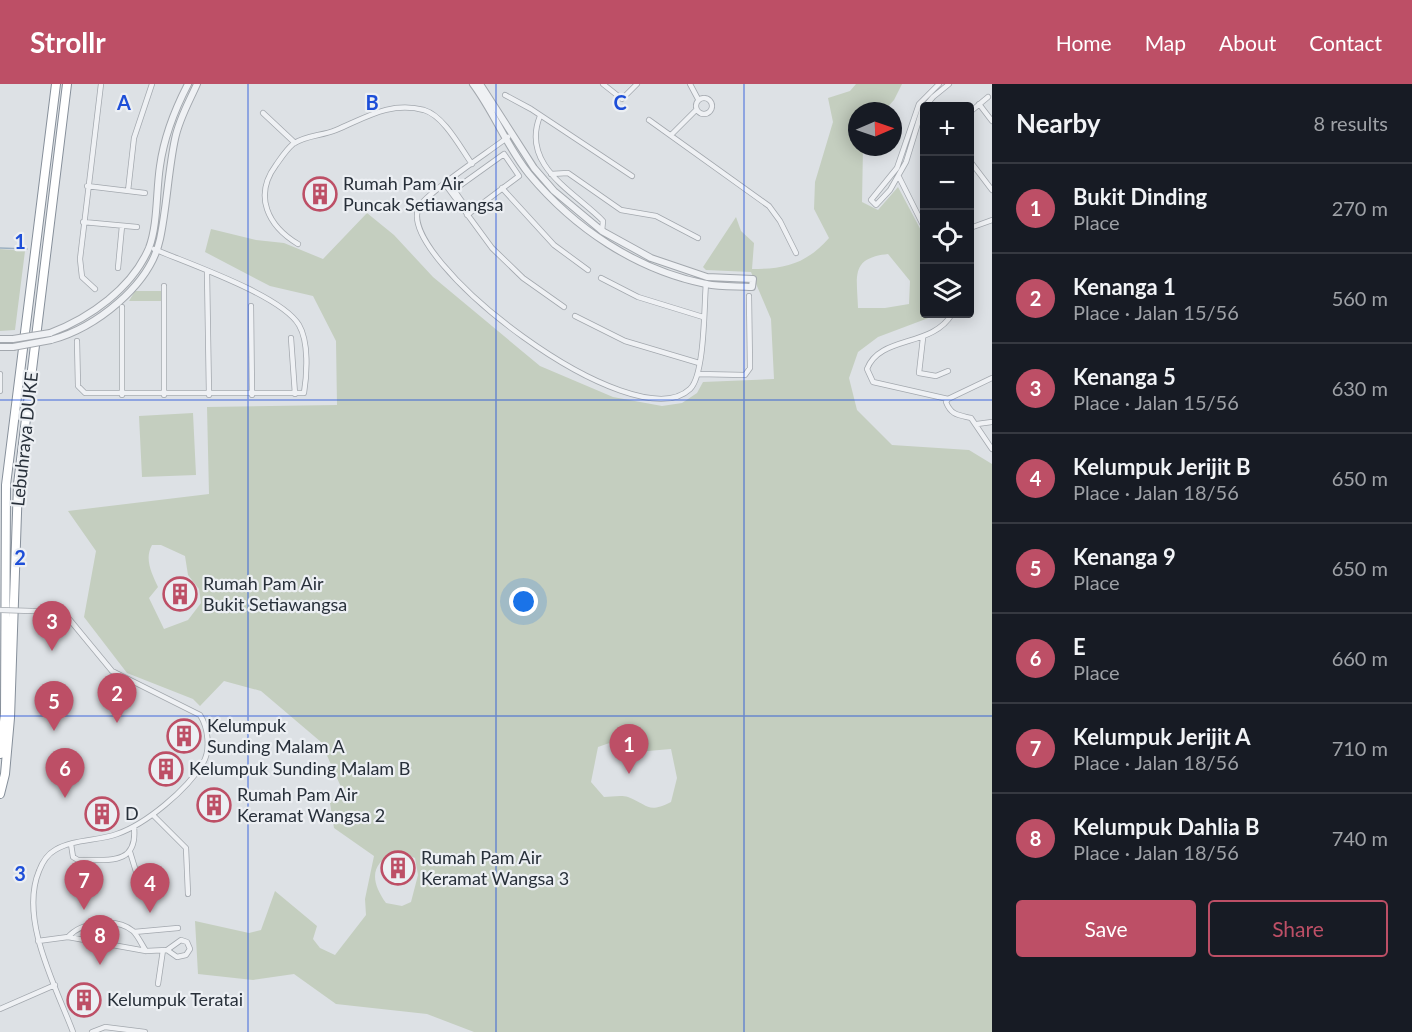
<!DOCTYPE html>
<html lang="en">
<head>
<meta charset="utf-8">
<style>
  body { margin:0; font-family:Lato,sans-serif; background:#20242c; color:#f1f3f6 }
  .controls { position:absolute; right:18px; top:18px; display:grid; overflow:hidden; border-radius:6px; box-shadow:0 3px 15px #0003 }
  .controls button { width:54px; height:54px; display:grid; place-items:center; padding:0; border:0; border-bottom:2px solid #363941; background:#171b24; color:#f1f3f6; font:30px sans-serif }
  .compass { position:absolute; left:848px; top:18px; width:54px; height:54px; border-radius:50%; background:#171b24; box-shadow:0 3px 15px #0003; rotate:88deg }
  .you { position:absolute; left:524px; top:518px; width:21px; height:21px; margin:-15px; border:4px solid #fff; border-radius:50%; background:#1a73e8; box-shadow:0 0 0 9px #1a73e833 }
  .badge { display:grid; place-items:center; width:39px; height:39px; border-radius:50%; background:#bd4f66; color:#fff; font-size:20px; font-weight:700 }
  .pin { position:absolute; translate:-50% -50px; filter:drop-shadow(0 2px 3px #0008) }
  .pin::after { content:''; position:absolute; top:32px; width:21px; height:18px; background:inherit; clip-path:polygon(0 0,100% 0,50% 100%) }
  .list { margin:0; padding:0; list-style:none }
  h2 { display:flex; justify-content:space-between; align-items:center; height:78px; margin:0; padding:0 24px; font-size:26px }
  h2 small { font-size:20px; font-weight:400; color:#9ea1a6 }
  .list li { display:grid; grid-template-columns:39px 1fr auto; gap:18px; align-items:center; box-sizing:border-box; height:90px; padding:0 24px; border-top:2px solid #363941 }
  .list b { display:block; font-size:22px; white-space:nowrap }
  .list p { margin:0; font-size:20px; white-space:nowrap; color:#9ea1a6 }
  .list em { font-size:20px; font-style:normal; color:#9ea1a6 }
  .actions { display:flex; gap:12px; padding:18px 24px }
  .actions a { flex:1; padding:14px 0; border:2px solid #bd4f66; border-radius:6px; text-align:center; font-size:21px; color:#bd4f66 }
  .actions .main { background:#bd4f66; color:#fff }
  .icon { flex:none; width:33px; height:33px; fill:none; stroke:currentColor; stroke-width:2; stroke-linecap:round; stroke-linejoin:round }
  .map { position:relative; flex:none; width:992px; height:948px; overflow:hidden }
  header { display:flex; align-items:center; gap:36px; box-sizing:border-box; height:84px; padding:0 30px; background:#bd4f66; color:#fff }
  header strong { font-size:28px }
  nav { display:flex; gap:33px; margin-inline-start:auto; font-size:21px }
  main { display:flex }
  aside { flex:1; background:#171b24 }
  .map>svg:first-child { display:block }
</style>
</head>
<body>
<header>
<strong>Strollr</strong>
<nav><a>Home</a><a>Map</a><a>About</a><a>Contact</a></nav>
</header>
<main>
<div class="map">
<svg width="992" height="948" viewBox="0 0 992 948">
  <rect width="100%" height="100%" fill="#dde1e5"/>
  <path fill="#c4cebf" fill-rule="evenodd" d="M856 0H902L894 16 884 27H857V63H863L862 118 878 126 898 103 924 152V230H939L878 253 858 268 849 294 857 326 892 361 969 366 992 380V948H474L427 930 336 920 294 890 253 896 198 890 195 837 249 849 261 846 275 807 317 842 313 855 320 864 335 871 366 831 365 815 374 772 334 744 330 719 341 703 321 658 261 607 224 597 200 622 193 615 127 589 84 533 96 467 68 427 209 410 207 323 337 321 336 257 313 212 270 202 205 168 211 145 256 156 284 159 323 175 367 129 394 151 433 193 540 282 613 313 662 322 682 319 697 309 703 298 774 295 771 235 751 188 706 186 703 183 736 133 741 147 754 159 752 185C785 185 806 180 829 154L814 125 815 98 833 38 828 14 850 7ZM888 170 910 197 909 220 885 224H858C857 192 850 174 888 170ZM152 461H161L185 472 188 491 199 505 201 519 188 536 164 545 149 514 158 503C152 490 144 475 152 461ZM621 655 636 668 671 665 677 694 671 718C647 730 649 721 628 713 621 711 611 713 604 713L591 698 598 663ZM396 767 415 774 418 791 411 818 402 822 386 819C370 796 370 780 396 767Z
    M0 165 25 167 15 246 0 247Z
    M135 207H164V217H129Z
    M193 329 196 391 142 393 139 332Z"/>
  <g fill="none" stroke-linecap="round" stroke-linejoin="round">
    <path stroke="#9cb0c1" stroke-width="1.5" d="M0 164 27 165"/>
    <defs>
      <path id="minor" d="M603 0 622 15 637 0
        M690 0 698 15
        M939 0 919 20 897 84 871 116 876 121 890 106 906 78 922 26 933 13 949 0
        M505 11 531 25 632 92
        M696 22a8 8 0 1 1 16 0a8 8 0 1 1-16 0Z
        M979 20 992 37
        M970 28 988 13
        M263 29 295 59
        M540 32C520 82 575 108 603 137L602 147
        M649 36 769 122 780 137 796 169
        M671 51 696 26
        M508 53C493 65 426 109 419 123 393 173 633 359 690 305 705 291 704 221 706 199
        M970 77 992 106
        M551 90 568 89 621 126 656 132 698 154
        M899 93 924 143
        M445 100 492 164 523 194 564 223
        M87 102 145 109
        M502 104 554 161 588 186
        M454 106 470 129
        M128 107 134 54 152 0
        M451 108 504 70 519 92 467 131
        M83 138 137 143
        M970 144 992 136
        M298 160C268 142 253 112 276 81 281 74 286 66 293 60 306 51 322 52 336 46 365 34 390 17 424 26 444 32 460 63 472 80
        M118 184 122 142
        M207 188 209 311
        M601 194 638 213 703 233
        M164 202V311
        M95 205 82 193 80 175 101 0
        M251 222 252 311
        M575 232 625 257 699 279
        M291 254 295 310
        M923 254 919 289 936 292 948 287
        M77 257 78 302 85 309H304C307 290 309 258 299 241 281 211 189 180 154 165
        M0 290V307
        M698 290 745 291 750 284 749 212
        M122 311V223
        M948 315 873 298 867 285C880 251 932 264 952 230
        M948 315 946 318C951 331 958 331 971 334L992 365
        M948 315 992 294
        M977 340 992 338
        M32 527H60L65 530 112 587 200 631C208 643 211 666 203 679 187 706 146 740 117 750 98 757 73 755 55 766 48 770 42 779 39 787 19 835 56 903 73 948
        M154 732 186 764 188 810
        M71 760 73 773 78 776C106 775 138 783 134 743
        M130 768 138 794H154
        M134 848 178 844
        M68 853C81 838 117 833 133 847 138 852 142 861 146 867
        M38 857 68 853 146 867 167 866 181 856 187 858 190 865 186 871 177 873 167 866
        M158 900 163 866
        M0 925 55 901
        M92 948 105 943 145 948"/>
      <path id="tertiary" d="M473 0C494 28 507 63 529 90 574 144 636 186 706 200 721 203 737 202 752 203L753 195 707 193 651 174 602 147 554 107 534 84 480 0
        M50 249C90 234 132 204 149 164 158 140 156 108 160 82 164 53 174 27 188 0
        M0 255H13
        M51 256C95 244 150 202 160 155 167 122 168 88 175 55 179 35 189 18 197 0
        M0 263H13"/>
      <path id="motorway" d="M0 670 5 630 6 401 56 0
        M0 710 5 690 10 634 18 400 67 0"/>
    </defs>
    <use href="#minor" stroke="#a3a8ae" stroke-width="6"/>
    <use href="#tertiary" stroke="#a3a8ae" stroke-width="8"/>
    <use href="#motorway" stroke="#868f9a" stroke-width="10"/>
    <use href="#minor" stroke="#eff1f4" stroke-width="4.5"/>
    <use href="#tertiary" stroke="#eff1f4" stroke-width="6"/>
    <use href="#motorway" stroke="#fff" stroke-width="8"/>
    <defs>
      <path id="minor-bridge" d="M0 526 32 527"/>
      <path id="tertiary-bridge" d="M13 255 50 249
        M13 263 51 256"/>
    </defs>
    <use href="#minor-bridge" stroke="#a3a8ae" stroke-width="6" stroke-linecap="butt"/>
    <use href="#tertiary-bridge" stroke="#a3a8ae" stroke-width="8" stroke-linecap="butt"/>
    <use href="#minor-bridge" stroke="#eff1f4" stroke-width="4.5"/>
    <use href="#tertiary-bridge" stroke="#eff1f4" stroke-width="6"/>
  </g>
  <path fill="none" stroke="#1d4ed8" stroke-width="1.5" stroke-opacity="0.55" d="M248 0V948M496 0V948M744 0V948M0 316H992M0 632H992"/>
  <defs>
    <symbol id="building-ring" viewBox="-11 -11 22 22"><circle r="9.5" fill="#eceff3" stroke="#bd4f66" stroke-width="1.5"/><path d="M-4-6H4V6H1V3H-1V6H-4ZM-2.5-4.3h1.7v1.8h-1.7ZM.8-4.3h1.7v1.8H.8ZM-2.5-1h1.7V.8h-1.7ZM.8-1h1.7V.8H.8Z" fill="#bd4f66"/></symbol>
  </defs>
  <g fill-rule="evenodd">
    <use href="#building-ring" x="301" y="91" width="38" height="38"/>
    <use href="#building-ring" x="161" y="491" width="38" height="38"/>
    <use href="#building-ring" x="165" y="633" width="38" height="38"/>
    <use href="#building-ring" x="147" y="666" width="38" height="38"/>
    <use href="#building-ring" x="195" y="702" width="38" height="38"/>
    <use href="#building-ring" x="83" y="711" width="38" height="38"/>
    <use href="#building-ring" x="379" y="765" width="38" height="38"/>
    <use href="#building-ring" x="65" y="897" width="38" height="38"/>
  </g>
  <g text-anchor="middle" stroke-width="4.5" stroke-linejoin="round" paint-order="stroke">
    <g font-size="18" fill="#28303a" stroke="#eceff3" text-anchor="start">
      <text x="343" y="106">Rumah Pam Air<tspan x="343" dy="21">Puncak Setiawangsa</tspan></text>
      <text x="203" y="506">Rumah Pam Air<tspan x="203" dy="21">Bukit Setiawangsa</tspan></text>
      <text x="207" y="648">Kelumpuk<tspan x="207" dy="21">Sunding Malam A</tspan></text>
      <text x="189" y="691">Kelumpuk Sunding Malam B</text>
      <text x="237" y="717">Rumah Pam Air<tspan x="237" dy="21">Keramat Wangsa 2</tspan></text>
      <text x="125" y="736">D</text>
      <text x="421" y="780">Rumah Pam Air<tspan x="421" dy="21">Keramat Wangsa 3</tspan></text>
      <text x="107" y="922">Kelumpuk Teratai</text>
    </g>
    <g font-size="18" fill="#28303a" stroke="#eceff3">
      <text transform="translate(25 355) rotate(-84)" y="6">Lebuhraya DUKE</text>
    </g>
  </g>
  <g font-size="20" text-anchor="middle" font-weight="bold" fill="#1d4ed8" stroke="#eceff3" stroke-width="4.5" stroke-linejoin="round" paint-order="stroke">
    <text x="124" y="26">A</text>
    <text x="372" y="26">B</text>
    <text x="620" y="26">C</text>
    <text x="20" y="165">1</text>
    <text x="20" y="481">2</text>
    <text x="20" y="797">3</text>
  </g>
</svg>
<div class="controls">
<button>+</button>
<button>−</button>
<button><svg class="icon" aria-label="locate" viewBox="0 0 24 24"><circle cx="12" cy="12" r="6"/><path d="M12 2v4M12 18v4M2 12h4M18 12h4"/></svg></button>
<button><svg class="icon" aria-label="layers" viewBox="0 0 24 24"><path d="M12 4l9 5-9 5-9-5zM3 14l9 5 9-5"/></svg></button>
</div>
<svg class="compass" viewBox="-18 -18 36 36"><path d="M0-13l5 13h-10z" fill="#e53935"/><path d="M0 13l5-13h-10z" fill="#9ea1a6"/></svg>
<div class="you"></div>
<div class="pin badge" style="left:629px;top:690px">1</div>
<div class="pin badge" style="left:117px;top:639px">2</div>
<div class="pin badge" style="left:52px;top:567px">3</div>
<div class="pin badge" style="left:150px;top:829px">4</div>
<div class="pin badge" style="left:54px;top:647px">5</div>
<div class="pin badge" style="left:65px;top:714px">6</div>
<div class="pin badge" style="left:84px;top:826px">7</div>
<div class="pin badge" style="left:100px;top:881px">8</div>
</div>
<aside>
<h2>Nearby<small>8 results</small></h2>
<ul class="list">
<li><span class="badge">1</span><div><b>Bukit Dinding</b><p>Place</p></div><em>270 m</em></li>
<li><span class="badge">2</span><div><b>Kenanga 1</b><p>Place · Jalan 15/56</p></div><em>560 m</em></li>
<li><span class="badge">3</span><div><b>Kenanga 5</b><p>Place · Jalan 15/56</p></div><em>630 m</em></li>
<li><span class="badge">4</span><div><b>Kelumpuk Jerijit B</b><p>Place · Jalan 18/56</p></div><em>650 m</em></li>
<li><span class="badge">5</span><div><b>Kenanga 9</b><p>Place</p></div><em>650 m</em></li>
<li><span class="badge">6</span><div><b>E</b><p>Place</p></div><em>660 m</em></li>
<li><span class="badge">7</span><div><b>Kelumpuk Jerijit A</b><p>Place · Jalan 18/56</p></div><em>710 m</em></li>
<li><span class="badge">8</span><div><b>Kelumpuk Dahlia B</b><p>Place · Jalan 18/56</p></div><em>740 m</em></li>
</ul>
<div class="actions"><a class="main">Save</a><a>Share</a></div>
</aside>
</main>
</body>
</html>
